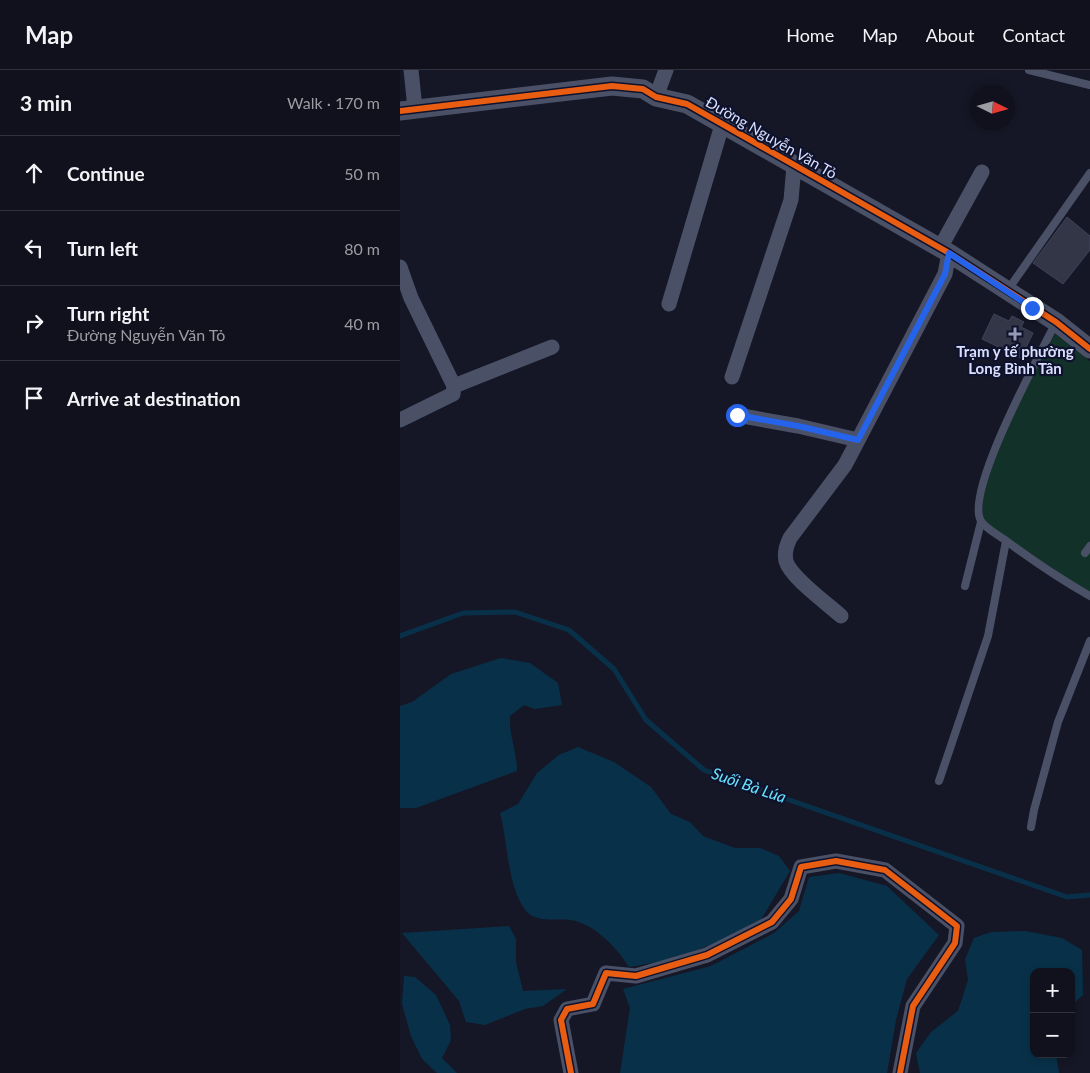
<!DOCTYPE html>
<html lang="en">
<head>
<meta charset="utf-8">
<style>
  body { margin:0; font-family:Lato,sans-serif; background:#1e1f29; color:#f1f3f6 }
  .controls { position:absolute; right:15px; bottom:15px; display:grid; overflow:hidden; border-radius:10px; box-shadow:0 2px 8px #0003 }
  .controls button { width:45px; height:45px; display:grid; place-items:center; padding:0; border:0; border-bottom:1px solid #30313b; background:#10111c; color:#f1f3f6; font:25px sans-serif }
  .compass { position:absolute; left:570px; top:15px; width:45px; height:45px; border-radius:50%; background:#10111c; box-shadow:0 2px 8px #0003; rotate:95deg }
  .stop { position:absolute; width:15px; height:15px; margin:-11px; border:4px solid #2563eb; border-radius:50%; background:#fff }
  .stop.end { background:#2563eb; border-color:#fff; box-shadow:0 1px 5px #0008 }
  .list { margin:0; padding:0; list-style:none }
  h2 { display:flex; justify-content:space-between; align-items:center; height:65px; margin:0; padding:0 20px; font-size:21px }
  h2 small { font-size:16px; font-weight:400; color:#9c9da3 }
  .list li { display:grid; grid-template-columns:32px 1fr auto; gap:15px; align-items:center; box-sizing:border-box; height:75px; padding:0 20px; border-top:1px solid #30313b }
  .list b { display:block; font-size:19px; white-space:nowrap }
  .list p { margin:0; font-size:16px; white-space:nowrap; color:#9c9da3 }
  .list em { font-size:16px; font-style:normal; color:#9c9da3 }
  .icon { flex:none; width:28px; height:28px; fill:none; stroke:currentColor; stroke-width:2; stroke-linecap:round; stroke-linejoin:round }
  .map { position:relative; flex:none; width:690px; height:1003px; overflow:hidden }
  header { display:flex; align-items:center; gap:30px; box-sizing:border-box; height:70px; padding:0 25px; background:#10111c; border-bottom:1px solid #30313b }
  header strong { font-size:24px }
  nav { display:flex; gap:28px; margin-inline-start:auto; font-size:18px }
  main { display:flex }
  aside { flex:1; background:#10111c }
  .map>svg:first-child { display:block }
</style>
</head>
<body>
<header>
<strong>Map</strong>
<nav><a>Home</a><a>Map</a><a>About</a><a>Contact</a></nav>
</header>
<main>
<aside>
<h2>3 min<small>Walk · 170 m</small></h2>
<ul class="list">
<li><svg class="icon" aria-label="ahead" viewBox="0 0 24 24"><path d="M12 20V5M6 11l6-6 6 6"/></svg><div><b>Continue</b></div><em>50 m</em></li>
<li><svg class="icon" aria-label="left" viewBox="0 0 24 24"><path d="M17 20v-9H6M10 6l-5 5 5 5"/></svg><div><b>Turn left</b></div><em>80 m</em></li>
<li><svg class="icon" aria-label="right" viewBox="0 0 24 24"><path d="M7 20v-9h11M14 6l5 5-5 5"/></svg><div><b>Turn right</b><p>Đường Nguyễn Văn Tỏ</p></div><em>40 m</em></li>
<li><svg class="icon" aria-label="arrive" viewBox="0 0 24 24"><path d="M6 21V4h12l-3 4 3 4H6"/></svg><div><b>Arrive at destination</b></div></li>
</ul>
</aside>
<div class="map">
<svg width="690" height="1003" viewBox="0 0 690 1003">
  <rect width="100%" height="100%" fill="#151726"/>
  <path fill="#123229" d="M655 264 690 291V522C664 506 638 489 613 471 605 465 592 459 586 451 566 428 641 292 655 264Z"/>
  <path fill="#083149" d="M101 588 130 593 158 613 162 635 135 639 124 635 110 646C109 666 117 682 117 701L16 738H0V636L12 632 51 604Z
    M178 677 214 692 251 717 271 744 290 752 303 766 335 778H360L379 786 390 801 356 858 270 890 229 897C217 878 195 854 171 850 157 848 138 853 127 842 107 819 108 771 100 743L118 734 137 703 159 685Z
    M439 803 487 816 539 865 507 909 496 950 487 1003H220L230 938 223 919 311 896 374 863 399 841 409 807Z
    M109 856 116 869V892L123 921 167 919 143 936 125 939 85 955 66 952 59 931 2 863Z
    M625 861 662 868 682 880 683 925 671 936V902H634V984H656L659 1003H520L516 983 531 962 558 941 568 910 565 889 574 868 591 862Z
    M4 906 15 907 36 925 50 955 51 970 42 988 57 1003H37L22 989 11 966 2 934Z"/>
  <g fill="none" stroke-linecap="round" stroke-linejoin="round">
    <path stroke="#083149" stroke-width="5" d="M0 566 63 543 115 542 169 560 214 599 246 650 304 700 667 827 690 825"/>
  </g>
  <path fill="#333647" stroke="#404258" d="M667 147 690 166V180L663 214 633 193Z
    M594 244 609 251 612 246 624 252 621 257 633 263 621 288 582 269Z"/>
  <g fill="none" stroke-linecap="round" stroke-linejoin="round">
    <path stroke="#4a5167" stroke-width="8" d="M629 0 690 15
      M607 221 690 103
      M656 252C640 285 564 422 581 451 585 458 598 465 605 470 632 490 660 509 690 526
      M685 483 690 476
      M565 516 581 452
      M539 711 588 566 606 471
      M631 757 634 740 658 652 690 571"/>
    <path stroke="#4a5167" stroke-width="15" d="M11 0 15 38
      M256 27 266 0
      M540 178 582 102
      M0 197 11 228 54 316 53 324 0 350
      M269 234 322 55
      M332 307 391 130 394 96
      M54 316 152 277
      M337 345 398 356 458 370
      M441 546C428 534 390 507 386 491 384 482 387 475 390 468L445 395 545 204 549 183
      M171 1003 161 950 167 939 193 934 206 903 236 906 307 885 372 852 391 829 401 797 436 791 485 800 557 856 555 873 513 936 500 1003"/>
    <path stroke="#4a5167" stroke-width="19" d="M0 41 212 16 243 19 256 27 287 34 549 183 656 252 690 279"/>
    <defs>
      <path id="cycleway" d="M0 41 212 16 243 19 256 27 287 34 549 183 656 252 690 279
        M171 1003 161 950 167 939 193 934 206 903 236 906 307 885 372 852 391 829 401 797 436 791 485 800 557 856 555 873 513 936 500 1003"/>
    </defs>
    <use href="#cycleway" stroke="#0f122c" stroke-width="9"/>
    <use href="#cycleway" stroke="#e95d12" stroke-width="6"/>
  </g>
  <g fill="none" stroke-linecap="round" stroke-linejoin="round">
    <path stroke="#2563eb" stroke-width="6" d="M337 345 398 356 458 370 545 204 549 183 632 238"/>
  </g>
  <path fill="#949ab3" stroke="#0f122c" stroke-width="2" d="M612.5 256.5h5v5h5v5h-5v5h-5v-5h-5v-5h5z"/>
  <g text-anchor="middle" stroke-width="4.5" stroke-linejoin="round" paint-order="stroke">
    <g font-size="15" fill="#d9e0ff" stroke="#0f122c">
      <text transform="translate(371 68) rotate(30)" y="5">Đường Nguyễn Văn Tỏ</text>
    </g>
    <g font-size="15" font-weight="bold" fill="#d9e0ff" stroke="#0f122c">
      <text x="615" y="287">Trạm y tế phường<tspan x="615" dy="17">Long Bình Tân</tspan></text>
    </g>
    <g font-size="16" font-style="italic" fill="#67e4ff" stroke="#0f122c">
      <text transform="translate(349 715) rotate(19)" y="6">Suối Bà Lúa</text>
    </g>
  </g>
</svg>
<div class="controls">
<button>+</button>
<button>−</button>
</div>
<svg class="compass" viewBox="-18 -18 36 36"><path d="M0-13l5 13h-10z" fill="#e53935"/><path d="M0 13l5-13h-10z" fill="#9c9da3"/></svg>
<div class="stop" style="left:337px;top:345px"></div>
<div class="stop end" style="left:632px;top:238px"></div>
</div>
</main>
</body>
</html>
